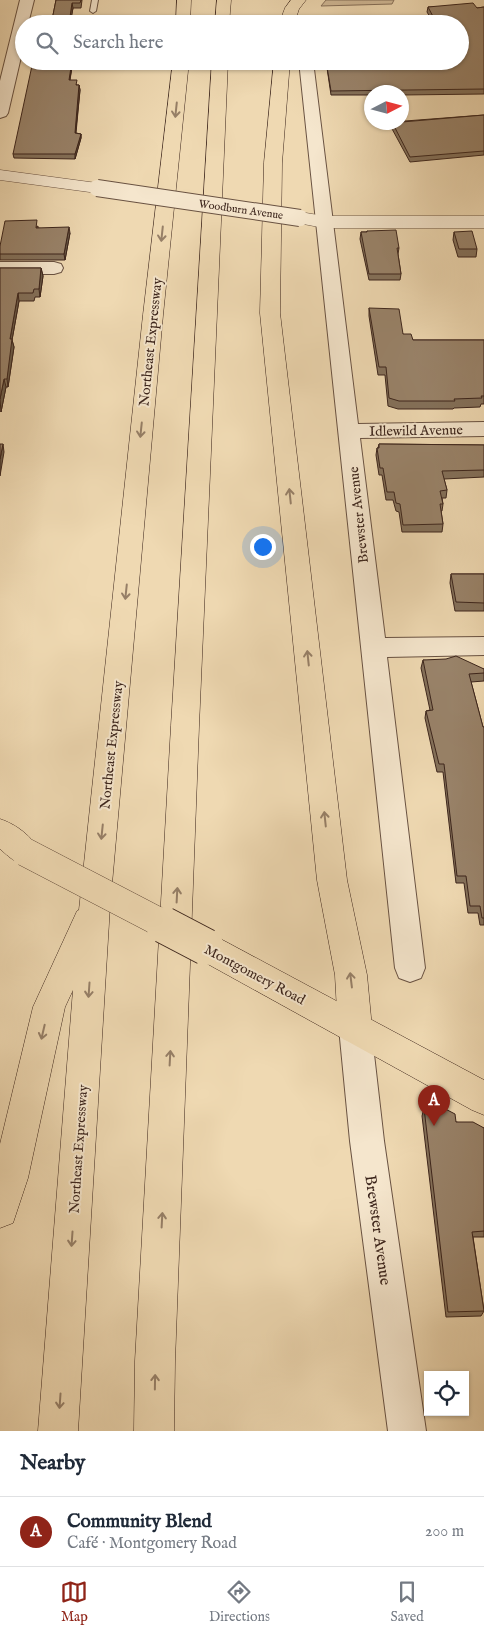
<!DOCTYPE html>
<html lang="en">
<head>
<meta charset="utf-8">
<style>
  body { margin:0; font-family:"IM FELL English",serif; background:#f2f2f3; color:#1f2937 }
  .controls { position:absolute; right:15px; bottom:15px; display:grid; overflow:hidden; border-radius:0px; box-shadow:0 1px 4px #0004 }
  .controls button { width:45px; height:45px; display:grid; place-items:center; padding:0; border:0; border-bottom:1px solid #e0e1e3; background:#fff; color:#1f2937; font:25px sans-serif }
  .compass { position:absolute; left:364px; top:85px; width:45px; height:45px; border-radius:50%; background:#fff; box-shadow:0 1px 4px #0004; rotate:84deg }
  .you { position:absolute; left:262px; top:546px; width:18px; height:18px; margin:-12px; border:4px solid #fff; border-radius:50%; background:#1a73e8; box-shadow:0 0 0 8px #1a73e833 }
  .badge { display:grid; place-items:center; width:32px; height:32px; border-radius:50%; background:#8f2418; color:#fff; font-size:16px; font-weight:700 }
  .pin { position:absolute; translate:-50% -41px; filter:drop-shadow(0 1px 2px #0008) }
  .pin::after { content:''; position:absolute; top:26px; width:18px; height:15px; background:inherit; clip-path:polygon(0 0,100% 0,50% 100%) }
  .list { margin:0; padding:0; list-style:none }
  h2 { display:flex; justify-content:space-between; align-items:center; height:65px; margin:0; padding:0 20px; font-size:21px }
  h2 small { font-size:16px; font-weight:400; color:#747a83 }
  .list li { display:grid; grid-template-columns:32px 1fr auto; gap:15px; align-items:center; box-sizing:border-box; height:70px; padding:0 20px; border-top:1px solid #e0e1e3 }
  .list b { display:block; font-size:19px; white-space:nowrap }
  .list p { margin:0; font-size:16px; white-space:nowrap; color:#747a83 }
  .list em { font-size:16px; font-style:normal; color:#747a83 }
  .icon { flex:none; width:28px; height:28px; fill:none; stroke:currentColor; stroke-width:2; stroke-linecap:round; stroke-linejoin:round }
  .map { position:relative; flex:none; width:484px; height:1431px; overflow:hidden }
  .search { position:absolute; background:#fff; box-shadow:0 1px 4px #0004; left:15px; right:15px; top:15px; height:55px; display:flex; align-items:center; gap:12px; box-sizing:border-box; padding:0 18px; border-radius:28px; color:#747a83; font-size:19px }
  .sheet { height:135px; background:#fff }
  nav { display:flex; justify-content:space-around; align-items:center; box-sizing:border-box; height:70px; border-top:1px solid #e0e1e3; background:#fff; font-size:14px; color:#747a83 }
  nav a { display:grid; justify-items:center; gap:2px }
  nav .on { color:#8f2418 }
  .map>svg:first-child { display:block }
</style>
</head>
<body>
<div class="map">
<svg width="484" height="1431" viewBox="0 0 484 1431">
  <rect width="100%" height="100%" fill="#efd9b2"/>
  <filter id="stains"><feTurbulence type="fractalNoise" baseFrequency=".004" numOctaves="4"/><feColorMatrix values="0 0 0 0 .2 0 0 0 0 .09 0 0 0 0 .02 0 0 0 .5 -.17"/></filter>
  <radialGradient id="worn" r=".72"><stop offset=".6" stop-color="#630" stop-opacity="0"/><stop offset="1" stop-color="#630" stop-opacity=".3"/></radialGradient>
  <path fill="#d1ba98" stroke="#86705a" d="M326 0H394L392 4 321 6Z"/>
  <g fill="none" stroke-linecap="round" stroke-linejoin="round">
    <defs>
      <path id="service" d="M92 0H98L96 11 93 13 90 11Z"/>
      <path id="minor" d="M20 0H34L28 24H24V44L8 113 6 116 0 118V81Z
        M299 61H313L358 424 484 422V436L360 438 385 638 484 637V655L387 657 425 968 421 978 410 982 399 978 395 968Z
        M0 262H54L61 264 63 268 61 272 54 274H0Z
        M355 1013 366 1017 371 1028 384 1141 426 1431H388L350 1141 339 1028 344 1017Z"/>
      <path id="tertiary" d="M0 170 97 183 103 184 106 188 103 192 97 193 0 180Z
        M300 212 324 216H484V228H324L293 222 291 218 293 214Z"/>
      <path id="primary" d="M0 819C16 824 33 837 40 852L36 861C18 867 13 860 0 849Z
        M206 933 217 937 484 1080V1115L472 1110 195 957 190 947 195 937Z"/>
      <path id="motorway" d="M177 0H191L190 24H176Z
        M217 0H231L229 24H215Z
        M291 0H306L299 9 294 24H279L285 8Z
        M173 61H189L163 315 110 906 78 1431H38L73 990 65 1007 28 1178 13 1223 0 1228V1144L33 1007 77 911 79 910 143 315Z
        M212 61H228L199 726 175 1361 174 1431H134L135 1361 171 726Z
        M274 61H290L282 163 280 313 347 880 367 975 372 1028 367 1039 355 1044 343 1039 338 1028 335 975 317 880 260 313 264 163Z"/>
    </defs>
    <use href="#service" stroke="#695242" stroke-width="2"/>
    <use href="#minor" stroke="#695242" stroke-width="2"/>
    <use href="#tertiary" stroke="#695242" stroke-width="1"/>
    <use href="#primary" stroke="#3c251c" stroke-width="1"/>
    <use href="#motorway" stroke="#3c251c" stroke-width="1"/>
    <use href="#service" fill="#f5e6cd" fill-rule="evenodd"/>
    <use href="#minor" fill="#f5e6cd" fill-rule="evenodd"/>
    <use href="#tertiary" fill="#f5e6cd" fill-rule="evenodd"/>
    <use href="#primary" fill="#efd9b2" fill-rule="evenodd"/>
    <use href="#motorway" fill="#efd9b2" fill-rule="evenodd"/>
    <defs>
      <path id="tertiary-bridge" d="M97 188 300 218"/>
      <path id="primary-bridge-far1" d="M25 852 167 926"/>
      <path id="primary-bridge" d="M164 925 206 947"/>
    </defs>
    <use href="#tertiary-bridge" stroke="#695242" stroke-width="18" stroke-linecap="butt"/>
    <use href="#primary-bridge-far1" stroke="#3c251c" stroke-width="29" stroke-linecap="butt"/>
    <use href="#primary-bridge" stroke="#3c251c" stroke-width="38" stroke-linecap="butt"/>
    <use href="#tertiary-bridge" stroke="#f5e6cd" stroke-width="16"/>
    <use href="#primary-bridge-far1" stroke="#efd9b2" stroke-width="28"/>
    <use href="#primary-bridge" stroke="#efd9b2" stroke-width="36"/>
  </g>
  <path fill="#84715b" stroke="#3c251c" d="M56 0H82L81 8H73L70 24H41L52 20Z
    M428 7 477 8 484 7V94L402 95V92H372V95H331L326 61H460V24H434L427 12Z
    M73 61 70 80 77 85H79L80 90 76 133 81 134V138L75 159 14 158 13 154Z
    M484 115V155L410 162 391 127 392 122Z
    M38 226V228L70 233 65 260H0V246Z
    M367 231 399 248 398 254 401 274 400 280H369L360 239 361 232H366Z
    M454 232 477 249 476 257H458L453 240Z
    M0 268H41L43 276 40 297H35L34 301H19L12 340 14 347 8 387H6L1 412Z
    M369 308 403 334 413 340H484V404H481L480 407 454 408 453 409H398L388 406 385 375H378L369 316Z
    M379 444 484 445V477L444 479 447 490 446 498H442L443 504 442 511H441L443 524 442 532H402L399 512 396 511 393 500H386L382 475H379L376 455 377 448H378Z
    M451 574H484V611H455L450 583Z
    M423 660 484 669V681L471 682 483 727H484V925H480L478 913H468L464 883H456L443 772H437L425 718 426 711 430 710 421 668Z
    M424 1108 456 1122 484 1128V1237H473L484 1311 481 1316 446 1317 422 1116Z"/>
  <path fill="#6b5c4a" stroke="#3c251c" d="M72 3 73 8 70 24H69Z
    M72 61H73L69 84V80Z
    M79 85 80 90 75 138V133Z
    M81 134V138L75 159V154Z
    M69 227 70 233 65 260 64 254Z
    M41 268 43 276 40 297 39 289Z
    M18 293 19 301 12 340 14 347 8 387 7 379 10 339Z
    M4 379 6 387 1 412 0 399Z
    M3 444 4 452 0 476V459Z"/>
  <path fill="#99836a" stroke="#3c251c" d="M56 0H81L80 3H72L69 24H41V20H52Z
    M473 3 477 8 484 7V89L331 91 326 61H460V24H437L428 7Z
    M33 61H72L69 80H77L76 85H79L75 133 81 134 75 154H13Z
    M484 115V151L410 157 392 122H402Z
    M37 220 36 228 69 227 64 254H0V246L5 221Z
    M396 230 399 248H397L401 274H369L361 232H367V231Z
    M472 231 477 249H459L454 232Z
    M0 268H41L39 289H34L33 293H18L10 339H12L7 379H4L0 399Z
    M369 308 399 309 403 334H411L413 340H484V396H481L482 398 454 399 455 401H399L389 398 386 367H379Z
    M0 444H3L0 459Z
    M379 444 484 445V470L442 471 447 490 440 491 443 504H440L443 524 403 525 400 504 396 503 394 492H387L383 468H380L377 448H379Z
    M451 574H484V603L456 602Z
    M456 656 484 669V673L469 674 483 727H484V918H482L480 906H470L466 876H457L444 764H439L426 711 433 710 423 660 446 659Z
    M434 1103 455 1114 456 1122H473L484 1128V1231L472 1232 484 1311 448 1312 424 1108Z"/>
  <defs><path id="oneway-shaft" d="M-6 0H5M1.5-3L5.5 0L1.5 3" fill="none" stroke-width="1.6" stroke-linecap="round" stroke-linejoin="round" transform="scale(1.25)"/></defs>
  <g stroke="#967f67">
    <use href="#oneway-shaft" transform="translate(176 110) rotate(96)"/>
    <use href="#oneway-shaft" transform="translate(162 234) rotate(96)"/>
    <use href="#oneway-shaft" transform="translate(141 430) rotate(96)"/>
    <use href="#oneway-shaft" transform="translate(290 496) rotate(-96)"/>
    <use href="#oneway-shaft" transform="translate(126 592) rotate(96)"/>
    <use href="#oneway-shaft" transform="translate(308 658) rotate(-96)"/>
    <use href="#oneway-shaft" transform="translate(325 819) rotate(-96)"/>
    <use href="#oneway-shaft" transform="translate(102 832) rotate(96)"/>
    <use href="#oneway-shaft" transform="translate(177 895) rotate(-87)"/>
    <use href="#oneway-shaft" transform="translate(351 980) rotate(-97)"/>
    <use href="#oneway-shaft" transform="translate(89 990) rotate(94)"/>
    <use href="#oneway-shaft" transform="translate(43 1032) rotate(103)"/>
    <use href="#oneway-shaft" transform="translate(170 1058) rotate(-87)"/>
    <use href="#oneway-shaft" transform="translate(162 1220) rotate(-87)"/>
    <use href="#oneway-shaft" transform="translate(72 1239) rotate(94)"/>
    <use href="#oneway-shaft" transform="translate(155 1382) rotate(-89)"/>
    <use href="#oneway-shaft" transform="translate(60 1401) rotate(94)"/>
  </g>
  <g text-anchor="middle" stroke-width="4" stroke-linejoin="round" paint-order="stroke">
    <g font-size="11" fill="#3c251c" stroke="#f5e6cd">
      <text transform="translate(241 209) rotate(8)" y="4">Woodburn Avenue</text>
    </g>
    <g font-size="14" fill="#3c251c" stroke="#f5e6cd">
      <text transform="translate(150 342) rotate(-84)" y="5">Northeast Expressway</text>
      <text transform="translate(416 430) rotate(-1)" y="5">Idlewild Avenue</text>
      <text transform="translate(358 515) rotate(-96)" y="5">Brewster Avenue</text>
      <text transform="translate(111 745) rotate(-84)" y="5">Northeast Expressway</text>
      <text transform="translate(255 974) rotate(28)" y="5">Montgomery Road</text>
      <text transform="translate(78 1149) rotate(-86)" y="5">Northeast Expressway</text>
    </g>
    <g font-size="16" fill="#3c251c" stroke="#f5e6cd">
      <text transform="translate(379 1230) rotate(82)" y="6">Brewster Avenue</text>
    </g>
  </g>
  <rect width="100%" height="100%" filter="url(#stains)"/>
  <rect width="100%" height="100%" fill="url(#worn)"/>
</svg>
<div class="controls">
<button><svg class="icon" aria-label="locate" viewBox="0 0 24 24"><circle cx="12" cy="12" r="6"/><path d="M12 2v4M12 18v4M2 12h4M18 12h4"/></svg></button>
</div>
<svg class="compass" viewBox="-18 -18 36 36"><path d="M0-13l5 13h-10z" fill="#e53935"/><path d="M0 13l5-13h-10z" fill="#747a83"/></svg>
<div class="you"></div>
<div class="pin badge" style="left:434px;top:1126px">A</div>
<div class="search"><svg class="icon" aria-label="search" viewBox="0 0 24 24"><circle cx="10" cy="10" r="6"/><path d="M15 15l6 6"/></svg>Search here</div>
</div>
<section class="sheet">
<h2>Nearby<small></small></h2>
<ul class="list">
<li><span class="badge">A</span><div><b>Community Blend</b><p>Café · Montgomery Road</p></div><em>200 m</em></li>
</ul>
</section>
<nav>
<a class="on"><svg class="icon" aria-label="map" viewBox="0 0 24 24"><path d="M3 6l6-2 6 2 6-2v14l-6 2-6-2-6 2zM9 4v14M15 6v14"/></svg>Map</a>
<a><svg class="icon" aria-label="directions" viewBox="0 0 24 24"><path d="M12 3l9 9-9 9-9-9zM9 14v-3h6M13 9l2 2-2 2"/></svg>Directions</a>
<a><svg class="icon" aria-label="saved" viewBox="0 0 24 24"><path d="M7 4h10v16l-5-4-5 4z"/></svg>Saved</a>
</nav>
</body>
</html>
